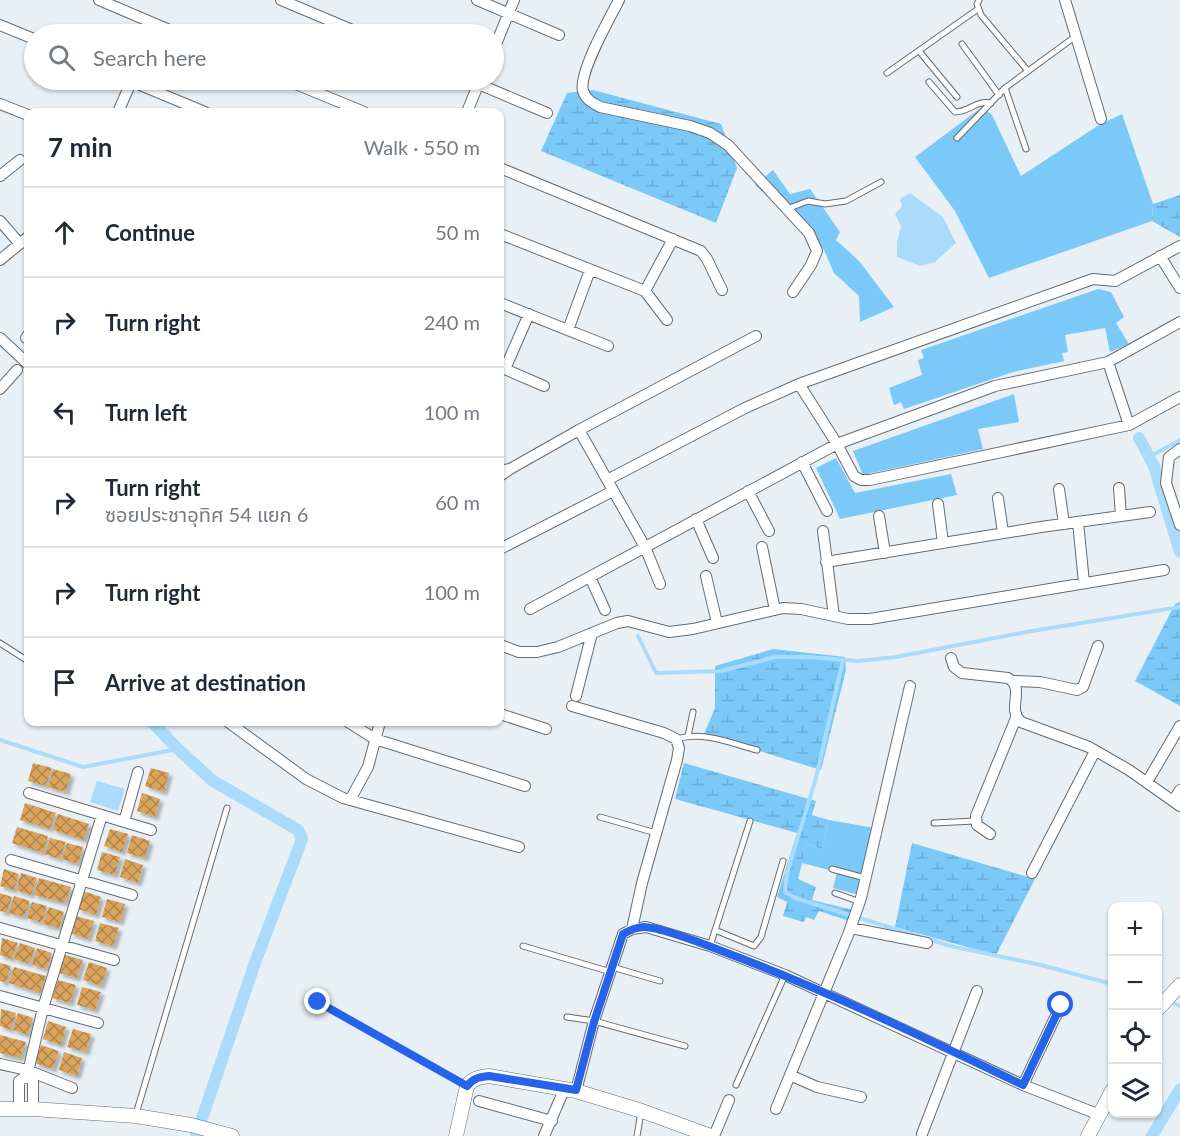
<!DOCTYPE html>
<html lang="en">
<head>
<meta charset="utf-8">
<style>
  body { margin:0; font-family:Lato,"Noto Sans Thai",sans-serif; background:#f2f2f3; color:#1f2937 }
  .controls { position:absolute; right:18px; bottom:18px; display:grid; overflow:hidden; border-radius:12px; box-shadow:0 2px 4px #0004 }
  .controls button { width:54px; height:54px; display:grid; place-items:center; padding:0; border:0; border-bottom:2px solid #e0e1e3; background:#fff; color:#1f2937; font:30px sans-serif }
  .stop { position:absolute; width:18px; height:18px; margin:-14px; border:4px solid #2563eb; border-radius:50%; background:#fff }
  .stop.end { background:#2563eb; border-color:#fff; box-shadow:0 2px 6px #0008 }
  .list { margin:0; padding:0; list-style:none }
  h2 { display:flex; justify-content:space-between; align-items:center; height:78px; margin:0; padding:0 24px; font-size:26px }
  h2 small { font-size:20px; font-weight:400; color:#747a83 }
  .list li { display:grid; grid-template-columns:39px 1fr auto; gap:18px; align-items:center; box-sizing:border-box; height:90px; padding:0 24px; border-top:2px solid #e0e1e3 }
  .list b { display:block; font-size:22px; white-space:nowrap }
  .list p { margin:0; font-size:20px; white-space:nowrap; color:#747a83 }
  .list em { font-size:20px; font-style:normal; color:#747a83 }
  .icon { flex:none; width:33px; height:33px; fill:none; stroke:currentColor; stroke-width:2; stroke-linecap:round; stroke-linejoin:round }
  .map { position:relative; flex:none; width:1180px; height:1136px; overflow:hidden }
  .search { position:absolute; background:#fff; box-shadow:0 2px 4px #0004; left:24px; top:24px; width:480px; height:66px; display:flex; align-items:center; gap:15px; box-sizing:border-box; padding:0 21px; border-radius:33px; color:#747a83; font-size:22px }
  .panel { position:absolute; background:#fff; box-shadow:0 2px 4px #0004; left:24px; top:108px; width:480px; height:618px; border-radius:12px }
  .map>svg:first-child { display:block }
</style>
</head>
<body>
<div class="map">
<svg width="1180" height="1136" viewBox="0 0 1180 1136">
  <defs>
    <pattern id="wetland-marsh" width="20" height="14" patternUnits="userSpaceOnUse" patternTransform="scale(1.5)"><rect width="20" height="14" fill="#7ac9f9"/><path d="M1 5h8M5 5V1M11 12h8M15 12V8" fill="none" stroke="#69acd5"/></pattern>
    <pattern id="building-cross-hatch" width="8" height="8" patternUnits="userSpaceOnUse" patternTransform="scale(1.5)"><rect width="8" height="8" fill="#dba45c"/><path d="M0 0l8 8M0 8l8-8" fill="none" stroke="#b1854c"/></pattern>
    <filter id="shadow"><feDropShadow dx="3.5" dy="3.5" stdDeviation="1.5" flood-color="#0004"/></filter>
  </defs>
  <rect width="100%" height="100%" fill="#e8f0f5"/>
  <path fill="#7ac9f9" d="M982 107 992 115 1021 176 1099 125 1122 114 1153 204 1152 221 989 278 955 211 915 157Z
    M773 170 790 194 810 189 840 232 836 240 859 261 894 307 860 322 859 296 834 273 824 250 801 220 776 203 755 185Z
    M1098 289 1111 292 1124 317 1116 323 1129 344 1110 352 1105 328 1065 335 1068 352 1062 353 1064 361 1013 372 904 409 901 402 894 405 889 388 922 375 918 360 924 358 921 350Z
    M1014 394 1019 422 978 429 983 449 863 475 853 451Z
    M836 458 855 493 951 474 957 495 840 519 816 468Z
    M829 820 874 828 859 895 833 888 837 872 802 863 807 844 822 849Z"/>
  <path fill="url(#wetland-marsh)" d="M593 90 721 124 737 168 716 223 541 151 567 93Z
    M1180 195V237L1152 221 1153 204Z
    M1180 602V706L1135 681 1175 604Z
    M773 649 845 657 846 670 821 770 704 734 715 708V666Z
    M684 763 816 801 812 815 829 820 822 849 807 844 798 879 816 887 812 900 853 910 849 921 819 911 814 920 806 917 804 922 783 916 787 902 777 897 797 833 675 799Z
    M912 843 1035 879 996 955 895 927Z"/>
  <path fill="#abdbfa" d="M910 193 943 217 956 243 935 262 920 266 897 257V242L901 226 895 214 902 206 900 199Z
    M97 781 125 789 118 811 90 802Z"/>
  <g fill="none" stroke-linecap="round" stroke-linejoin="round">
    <path stroke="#abdbfa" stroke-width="4" d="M1149 457 1180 440
      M638 636 656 673 721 671 775 657H808L858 661 896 657 1026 632 1180 607
      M843 660 816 778 787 873 785 892 795 898 921 937
      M0 740 83 767 178 749
      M929 939 950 946 1041 965 1112 984
      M1170 1002 1180 1006"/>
    <path stroke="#abdbfa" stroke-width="12" d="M1139 438 1154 466 1180 552
      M152 722 178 749 213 781 298 830 302 839 256 960 196 1136
      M1152 1136 1180 1089"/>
  </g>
  <path fill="url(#building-cross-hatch)" filter="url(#shadow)" d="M33 763 52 768 46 786 28 781Z
    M151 768 169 773 164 792 145 786Z
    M53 769 71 774 66 792 48 787Z
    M142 793 160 799 155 817 137 811Z
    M25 803 56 813 50 829 20 820Z
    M58 814 89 824 84 840 53 830Z
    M17 827 48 836 43 853 12 843Z
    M110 829 128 834 122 852 104 846Z
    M132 835 150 841 145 858 127 853Z
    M50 838 66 842 60 859 45 854Z
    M67 843 83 847 78 864 62 859Z
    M102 852 120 857 115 875 97 870Z
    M125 859 143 865 138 883 120 877Z
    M4 869 19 874 14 890 0 886Z
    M21 873 37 878 31 895 16 890Z
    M39 878 71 887 65 903 34 895Z
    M83 891 101 897 96 915 78 909Z
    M0 893 12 897 7 913 0 911Z
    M14 896 30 901 24 917 9 913Z
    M107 899 125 904 120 922 102 917Z
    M32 902 47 906 42 923 27 918Z
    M49 907 64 912 59 928 43 924Z
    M76 916 94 921 88 939 70 933Z
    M100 923 119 928 113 946 95 941Z
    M2 938 18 943 12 959 0 955Z
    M20 943 35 948 30 964 14 959Z
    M37 948 52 953 47 969 32 965Z
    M65 955 83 960 77 978 59 973Z
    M89 962 107 968 101 986 83 980Z
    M0 963 11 966 6 983 0 981Z
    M14 967 46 976 40 993 9 983Z
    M58 980 76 985 70 1003 52 998Z
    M82 987 101 992 95 1010 77 1005Z
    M1 1009 16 1013 11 1030 0 1026Z
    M18 1013 33 1018 28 1035 13 1030Z
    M48 1021 66 1027 61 1045 43 1039Z
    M73 1029 91 1034 86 1052 67 1047Z
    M0 1035 26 1042 20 1058 0 1053Z
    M41 1045 59 1051 53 1069 35 1063Z
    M64 1052 82 1058 77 1076 59 1070Z"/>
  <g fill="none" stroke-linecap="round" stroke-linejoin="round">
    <defs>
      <path id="service" d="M979 0 977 4 981 15 1028 71
        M962 44 999 95
        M919 51 957 97
        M887 73 978 9
        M929 82 955 112C969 112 976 100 991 103
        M1005 88 1026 149
        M957 138 1005 88 1076 36
        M787 209 808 201 825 204 846 201 881 182
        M0 643 28 661
        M688 736 693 712
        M676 739C704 731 730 743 757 750
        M600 817 656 833
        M934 823 975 821
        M832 869 865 878
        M835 893 860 902
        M715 930 754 946 761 937 783 861
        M523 946 611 972
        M710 946 750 821
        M612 967 660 981
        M567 1017 594 1021 685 1046
        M736 1085 785 975
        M136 1114 227 808
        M637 1136 641 1112"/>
      <path id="minor" d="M99 0 179 34
        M281 0 362 34
        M477 0 559 35
        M619 0C610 18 578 73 583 91 586 100 593 103 600 107L690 126 710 133 728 145 809 233 817 251 811 265 793 292
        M1065 0 1101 119
        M0 25 34 39
        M494 49 514 0
        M128 80 205 112
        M286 80 364 112
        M469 80 547 113
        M0 104 28 115
        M118 112 132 80
        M467 112 480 80
        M500 168 701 251 707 259 722 290
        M0 176 20 160
        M0 221 20 244
        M500 234 645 291 667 320
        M1160 256 1180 288
        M0 260 28 237
        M645 291 673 239
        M500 303 608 346
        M568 330 590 270
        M0 338 28 364
        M26 338 28 335
        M1108 362 1129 425
        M500 367 544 386
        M505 369 529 314
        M799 384 837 444 854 476 861 480H870L1129 425 1180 397
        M0 389 17 370
        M579 430 645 547 660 584
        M1180 449 1169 457 1166 483 1180 525
        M802 462 827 511
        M510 469 579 430 756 336
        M500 471 510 469 500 476
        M607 480 745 408 799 384 1093 279 1115 281 1180 246
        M1119 488 1121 516
        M1059 489 1064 524
        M748 491 769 531
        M998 498 1003 533
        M938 504 943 543
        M879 516 885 553
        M696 519 713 558
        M1078 522 1084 583
        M823 531 834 616
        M762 547 775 610
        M500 549 613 491
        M826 562 1041 527 1150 512
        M706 576 717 623
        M590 577 605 610
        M530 609 837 444 995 386 1108 362 1180 322
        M500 645 519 652H537L558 647 617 623 628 621 669 632 693 629 783 608 801 609 848 619H870L1164 570
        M951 658 954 667 962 673 1008 678C1026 688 1006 709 1021 722L1089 747 1129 770 1180 806
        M1014 681 1040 682 1077 690 1083 687 1098 646
        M576 696 592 633
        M572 706 664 733 676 739 679 748 677 760 642 883 632 929
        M500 714 546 729
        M228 722 306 779 343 798 519 847
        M348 722 375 739 525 786
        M1147 782 1180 726
        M29 793 151 830
        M350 800 368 767 380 722
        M1173 801 1180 790
        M124 822 138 772
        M990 834 977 825 976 816 1016 718
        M11 860 132 895
        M1032 873 1095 751
        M0 928 114 960
        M851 928 927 943
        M0 996 98 1023
        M0 1064 27 1070 72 1088
        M790 1075 817 1087 861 1097
        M27 1076 33 1080V1109
        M1023 1085 1061 1005
        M576 1091 594 1021 623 934 632 929 646 927 710 946 785 975 1023 1085 1100 1115
        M479 1101 552 1121
        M19 1109V1081L27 1076 43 1008 102 815
        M776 1109 848 935 861 898 910 686
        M922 1134 977 991
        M544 1136 564 1090
        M714 1136 729 1100"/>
      <path id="tertiary" d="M1158 1009 1180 985
        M0 1109H33L136 1116 191 1125 232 1136
        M456 1136 467 1086C473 1078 480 1077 489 1076L576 1091 642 1111 711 1136
        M1088 1136 1112 1091"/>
    </defs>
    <use href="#service" stroke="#656b70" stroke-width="7"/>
    <use href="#minor" stroke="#656b70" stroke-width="12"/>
    <use href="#tertiary" stroke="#656b70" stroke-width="15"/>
    <path stroke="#a2a8ac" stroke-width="2" stroke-dasharray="3 3" stroke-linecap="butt" d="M318 1002 456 1080"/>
    <use href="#service" stroke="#fff" stroke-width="5"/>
    <use href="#minor" stroke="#fff" stroke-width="10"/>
    <use href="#tertiary" stroke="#fff" stroke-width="14"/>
  </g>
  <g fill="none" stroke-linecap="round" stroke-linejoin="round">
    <path stroke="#2563eb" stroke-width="8" d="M318 1002 467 1086C473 1078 480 1077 489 1076L576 1090 594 1022 623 934C630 930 636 927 644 927 661 927 709 946 727 953 828 991 925 1038 1023 1085L1061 1005"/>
  </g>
</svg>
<div class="controls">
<button>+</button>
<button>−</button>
<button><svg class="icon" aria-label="locate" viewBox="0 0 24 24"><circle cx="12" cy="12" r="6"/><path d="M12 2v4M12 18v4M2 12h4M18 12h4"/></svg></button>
<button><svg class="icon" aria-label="layers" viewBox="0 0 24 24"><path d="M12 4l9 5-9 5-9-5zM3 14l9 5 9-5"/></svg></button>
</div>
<div class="stop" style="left:1061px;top:1005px"></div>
<div class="stop end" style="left:318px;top:1002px"></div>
<div class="search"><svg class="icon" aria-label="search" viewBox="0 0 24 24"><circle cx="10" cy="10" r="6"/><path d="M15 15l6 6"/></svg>Search here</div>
<section class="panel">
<h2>7 min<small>Walk · 550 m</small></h2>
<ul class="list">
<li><svg class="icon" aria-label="ahead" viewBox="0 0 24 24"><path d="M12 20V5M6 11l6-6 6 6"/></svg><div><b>Continue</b></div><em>50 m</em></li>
<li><svg class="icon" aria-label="right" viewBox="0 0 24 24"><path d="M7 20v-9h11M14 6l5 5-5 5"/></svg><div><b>Turn right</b></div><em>240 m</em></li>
<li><svg class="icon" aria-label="left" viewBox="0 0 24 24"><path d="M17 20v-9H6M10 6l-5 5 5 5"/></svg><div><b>Turn left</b></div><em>100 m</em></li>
<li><svg class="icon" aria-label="right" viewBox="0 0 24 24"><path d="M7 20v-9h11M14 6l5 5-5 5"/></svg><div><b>Turn right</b><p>ซอยประชาอุทิศ 54 แยก 6</p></div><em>60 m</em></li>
<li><svg class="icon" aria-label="right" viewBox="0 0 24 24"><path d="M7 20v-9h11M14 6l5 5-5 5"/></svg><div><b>Turn right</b></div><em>100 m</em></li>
<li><svg class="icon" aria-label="arrive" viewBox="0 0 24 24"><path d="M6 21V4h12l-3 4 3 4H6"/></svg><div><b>Arrive at destination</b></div></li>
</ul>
</section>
</div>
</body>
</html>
